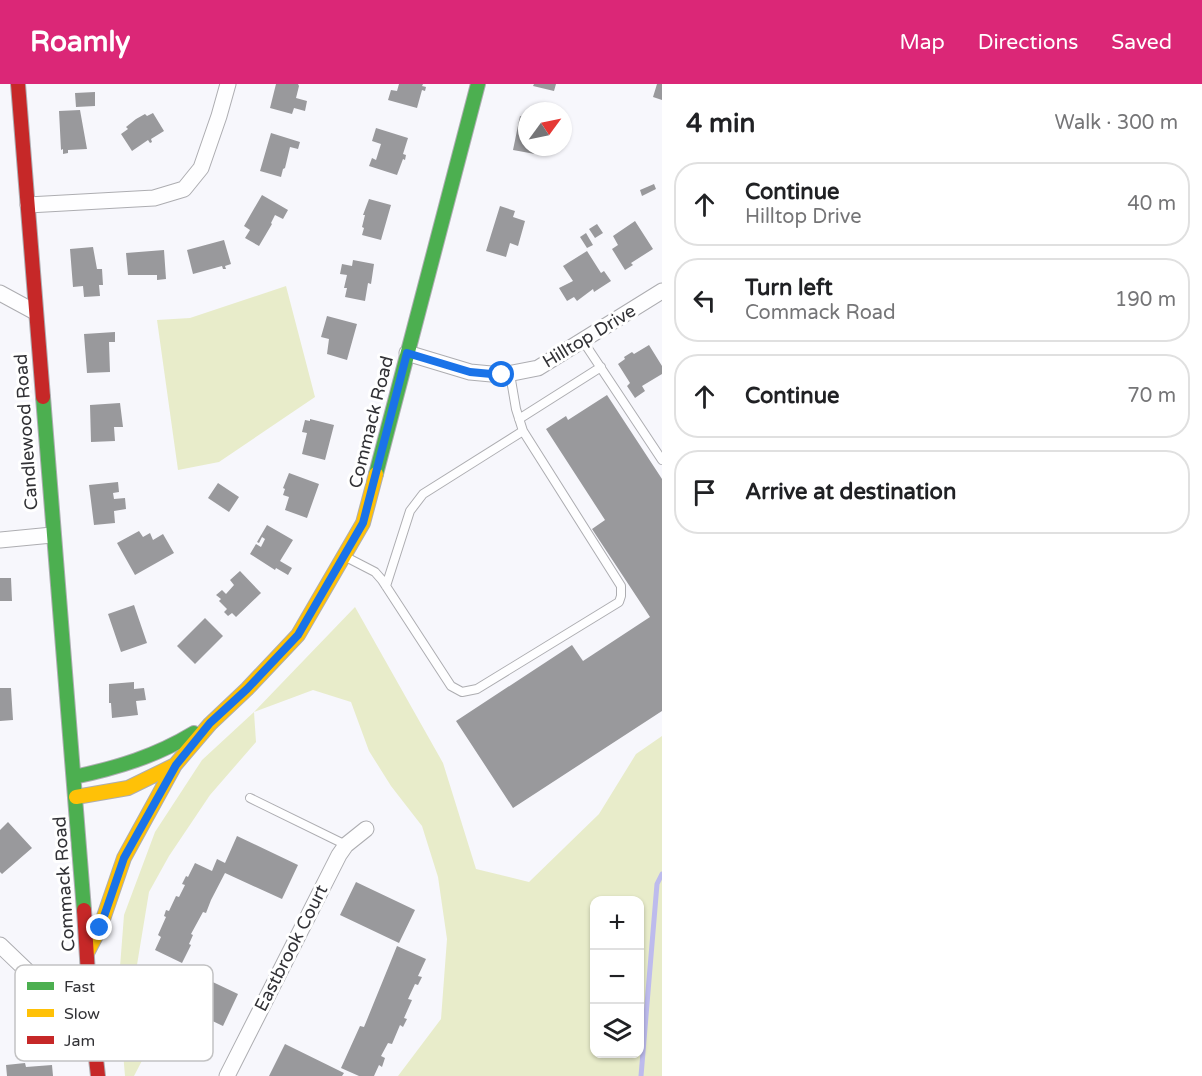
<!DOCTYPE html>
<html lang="en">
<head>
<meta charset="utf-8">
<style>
  body { margin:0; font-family:"Varela Round",sans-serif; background:#f2f2f2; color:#202124 }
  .controls { position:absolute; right:18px; bottom:18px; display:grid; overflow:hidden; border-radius:12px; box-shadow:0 2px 4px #0004 }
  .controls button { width:54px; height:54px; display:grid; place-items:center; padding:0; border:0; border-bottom:2px solid #e0e0e0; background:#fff; color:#202124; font:30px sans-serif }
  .compass { position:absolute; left:518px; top:18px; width:54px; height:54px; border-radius:50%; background:#fff; box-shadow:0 2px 4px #0004; rotate:57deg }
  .stop { position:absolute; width:18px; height:18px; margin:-14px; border:4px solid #1a73e8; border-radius:50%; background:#fff }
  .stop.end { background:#1a73e8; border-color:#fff; box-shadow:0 2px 6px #0008 }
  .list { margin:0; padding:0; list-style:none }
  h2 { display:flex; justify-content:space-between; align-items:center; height:78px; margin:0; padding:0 24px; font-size:26px }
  h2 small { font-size:20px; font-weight:400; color:#757577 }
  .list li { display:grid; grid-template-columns:39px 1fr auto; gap:18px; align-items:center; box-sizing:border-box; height:84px; margin:0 12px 12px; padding:0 12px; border:2px solid #e0e0e0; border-radius:24px }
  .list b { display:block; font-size:22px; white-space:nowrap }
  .list p { margin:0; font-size:20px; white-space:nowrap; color:#757577 }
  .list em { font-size:20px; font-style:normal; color:#757577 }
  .icon { flex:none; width:33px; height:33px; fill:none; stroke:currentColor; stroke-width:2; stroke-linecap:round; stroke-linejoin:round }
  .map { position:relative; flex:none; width:662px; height:992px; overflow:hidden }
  header { display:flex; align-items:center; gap:36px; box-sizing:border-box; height:84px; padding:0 30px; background:#db2777; color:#fff }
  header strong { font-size:28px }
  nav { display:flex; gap:33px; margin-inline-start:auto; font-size:21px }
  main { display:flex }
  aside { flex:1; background:#fff }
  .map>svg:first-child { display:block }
</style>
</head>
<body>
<header>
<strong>Roamly</strong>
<nav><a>Map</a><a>Directions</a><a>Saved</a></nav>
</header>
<main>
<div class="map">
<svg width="662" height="992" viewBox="0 0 662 992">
  <rect width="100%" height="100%" fill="#f7f7fc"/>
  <path fill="#e8ecca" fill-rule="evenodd" d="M286 202 315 313 219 378 178 386 157 236 190 234Z
    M355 523 443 679 476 785 529 798 599 730 636 670 662 652V992H398L441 935 447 855 438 793 422 742 391 702 369 667 351 618 313 606 254 628 256 658 210 711 169 772 149 808 134 899 147 967 134 992H125L118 909 124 831 155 748 202 676 254 628ZM640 816V970H594V816Z"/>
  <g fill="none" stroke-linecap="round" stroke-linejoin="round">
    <path stroke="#bdbbed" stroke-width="5" d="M641 992 657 800 662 790"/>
  </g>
  <path fill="#99999c" d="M276 0H298L299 2 296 14 307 17 305 27 294 24 292 30 270 24Z
    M399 0H423L422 2 426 3 425 7 422 6 417 24 388 16 391 6 397 7Z
    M534 0H556L554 7 533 2Z
    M657 0H662V16L653 13Z
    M95 8V22L76 23 75 9Z
    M80 26 87 65 68 66V69L63 70V65L61 66 59 27Z
    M153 29 164 47 151 55 152 58 150 59 148 56 132 67 121 50 128 45 126 43 136 35 145 30 147 32Z
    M520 32 527 34V63H537L535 70 513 66Z
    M376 44 408 54 403 70 406 71 405 76 403 75 397 91 369 82 372 74 376 76 381 60 372 57Z
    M271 49 300 58 298 65 290 63 285 84 283 85 281 93 260 87Z
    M654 100 656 105 642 112 640 106Z
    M262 111 288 126 283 135 275 131 271 139 272 140 259 162 245 154 250 146 244 142Z
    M369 115 391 121 381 156 362 151 364 144 362 143 365 131H363Z
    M500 122 515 127 513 133 525 137 518 162 510 159 506 173 486 167Z
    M635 137 653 165 631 179 633 181 625 186 612 165 618 161 613 152Z
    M597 140 603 149 595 154 589 145Z
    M586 149 593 161 587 164 580 153Z
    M224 156 231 180 225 182 226 185H223L222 182 193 190 187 166Z
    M93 163 97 185H102L103 201H99L100 212 84 213 83 202 73 203 70 165Z
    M164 166 166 195 157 196V191H128L126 169Z
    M587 167 601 189 604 187 611 197 594 208 593 205 577 217 574 213 567 217 559 204 573 197 563 182Z
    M353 176 374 180 371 200 368 199 365 217 345 213 347 204H344L347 191 340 190 342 180 352 182Z
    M327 232 357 240 347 276 327 270 329 255 321 253Z
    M115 248V258H109L110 288 87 289 84 250Z
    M649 261 662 282V290L642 302 645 307 635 314 627 302 630 299 618 280 625 275 624 273 632 268 634 270Z
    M607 311 662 395V627L513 724 456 637 572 561 583 577 650 533 592 445 605 436 546 345 566 332 568 336Z
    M120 319 123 343H114L115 357 91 358 90 321Z
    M310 335 334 341 325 376 302 370 307 349 302 348 305 336 310 337Z
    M289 389 319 400 307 434 285 426 289 413 283 411 285 405 283 404Z
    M118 398 119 408 113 409 114 415 125 414 126 425 114 427 115 439 94 441 89 401Z
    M218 399 239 413 229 428 208 414Z
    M267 441 293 456 280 477 292 484 288 491 276 484 275 486 250 470 256 460 261 463 265 455 262 453 259 459 257 458Z
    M139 447 143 453 150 449 153 456 163 450 174 469 135 491 117 459Z
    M240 487 261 509 236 533 232 529 228 532 224 528 227 525 219 517 221 515 216 511 222 506 226 510 234 501 230 496Z
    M0 494H11L12 517H0Z
    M134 521 147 559 121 568 108 530Z
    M205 534 223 552 195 580 177 562Z
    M134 598V605L144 604 146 616 136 617 138 631 112 634 111 619H109V600Z
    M0 604H11L13 636 0 637Z
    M8 738 32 764 2 790 0 788V746Z
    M237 752 298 781 282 815 225 789 211 816 206 829 203 828 191 850 193 851 189 860 191 861 182 879 155 866 161 853 158 851 166 833 164 832 166 826 169 827 176 812 179 813 185 801 182 800 186 792 188 793 195 779 212 787 217 775 225 779Z
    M356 798 415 826 399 859 340 831Z
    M397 862 426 875 418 892 422 893 418 901 415 900 408 915 412 916 404 934 407 935 403 943 400 941 392 960 388 959 381 972 385 974 382 983 379 981 374 992H359L341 984 360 942 364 943Z
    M179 882 238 910 223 942 164 914Z
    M285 960 344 989 342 992H269Z
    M25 979 26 983 52 981 53 992H7L6 981Z"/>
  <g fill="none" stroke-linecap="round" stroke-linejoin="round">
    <defs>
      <path id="lane" d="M583 257 662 376
        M519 335 601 283
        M346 473 375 488 382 496 451 602 462 608 477 605 619 518 621 512V502L523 347 516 325 510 290
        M386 502 410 427 423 410 523 347
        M250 714 346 761"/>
      <path id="street" d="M28 121 154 114 184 105 201 84 219 32 228 0
        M0 209 35 228
        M407 269 470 288 502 291 538 284 662 207
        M0 456 52 451
        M0 861 92 949
        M227 992 339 771 346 761 366 745"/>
      <path id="fast" d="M43 313 84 826
        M376 390 478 0
        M74 693C117 684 156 672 194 649"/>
      <path id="slow" d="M76 713 128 704 175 681 210 640 247 605 298 551 363 439 376 390
        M87 869 100 844 124 774 175 681"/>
      <path id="jam" d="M18 0 43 313
        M84 826 90 922 98 992"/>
    </defs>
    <use href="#lane" stroke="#adadb1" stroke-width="10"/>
    <use href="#street" stroke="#adadb1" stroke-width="17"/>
    <use href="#fast" stroke="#adadb1" stroke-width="16"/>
    <use href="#slow" stroke="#adadb1" stroke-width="16"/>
    <use href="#jam" stroke="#adadb1" stroke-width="16"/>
    <use href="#lane" stroke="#fefeff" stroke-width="8"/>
    <use href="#street" stroke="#fefeff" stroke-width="15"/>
    <use href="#fast" stroke="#4caf50" stroke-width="14"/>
    <use href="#slow" stroke="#ffc107" stroke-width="14"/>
    <use href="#jam" stroke="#c62828" stroke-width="14"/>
  </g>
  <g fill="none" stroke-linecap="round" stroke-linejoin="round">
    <path stroke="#1a73e8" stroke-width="8" d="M100 844 124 774 176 681 210 639 247 605 298 551 363 439 407 269 470 288 502 291"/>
  </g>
  <g text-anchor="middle" stroke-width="6" stroke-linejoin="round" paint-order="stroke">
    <g font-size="18" fill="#323236" stroke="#fff">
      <text transform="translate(589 252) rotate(-31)" y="6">Hilltop Drive</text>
      <text transform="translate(371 338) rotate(-76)" y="6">Commack Road</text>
      <text transform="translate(26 348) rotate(-94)" y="6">Candlewood Road</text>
      <text transform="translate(64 800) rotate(-94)" y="6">Commack Road</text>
      <text transform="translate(291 864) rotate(-63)" y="6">Eastbrook Court</text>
    </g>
  </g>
  <rect x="15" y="881" width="198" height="96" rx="9" fill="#fff" stroke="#c2c2c3" stroke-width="1.5"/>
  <rect x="27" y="898" width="27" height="8" fill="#4caf50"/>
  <rect x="27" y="925" width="27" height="8" fill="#ffc107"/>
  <rect x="27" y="952" width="27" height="8" fill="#c62828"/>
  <g font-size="16" fill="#323236">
    <text x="64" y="908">Fast</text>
    <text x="64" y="935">Slow</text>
    <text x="64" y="962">Jam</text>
  </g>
</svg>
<div class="controls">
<button>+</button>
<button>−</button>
<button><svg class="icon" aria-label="layers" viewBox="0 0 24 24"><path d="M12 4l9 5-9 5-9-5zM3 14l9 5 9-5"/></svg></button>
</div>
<svg class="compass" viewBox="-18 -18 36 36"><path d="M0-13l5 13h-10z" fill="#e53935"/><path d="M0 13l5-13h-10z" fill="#757577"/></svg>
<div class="stop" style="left:502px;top:291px"></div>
<div class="stop end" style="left:100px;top:844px"></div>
</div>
<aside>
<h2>4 min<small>Walk · 300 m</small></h2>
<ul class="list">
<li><svg class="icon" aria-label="ahead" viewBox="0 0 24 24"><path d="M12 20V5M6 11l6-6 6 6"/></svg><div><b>Continue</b><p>Hilltop Drive</p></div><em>40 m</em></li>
<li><svg class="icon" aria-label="left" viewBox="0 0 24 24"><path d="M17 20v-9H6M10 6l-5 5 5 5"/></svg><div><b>Turn left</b><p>Commack Road</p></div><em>190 m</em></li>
<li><svg class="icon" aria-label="ahead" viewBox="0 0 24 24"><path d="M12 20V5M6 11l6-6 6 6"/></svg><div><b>Continue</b></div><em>70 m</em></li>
<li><svg class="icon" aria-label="arrive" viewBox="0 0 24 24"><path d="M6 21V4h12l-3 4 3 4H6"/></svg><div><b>Arrive at destination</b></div></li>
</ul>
</aside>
</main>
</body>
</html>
